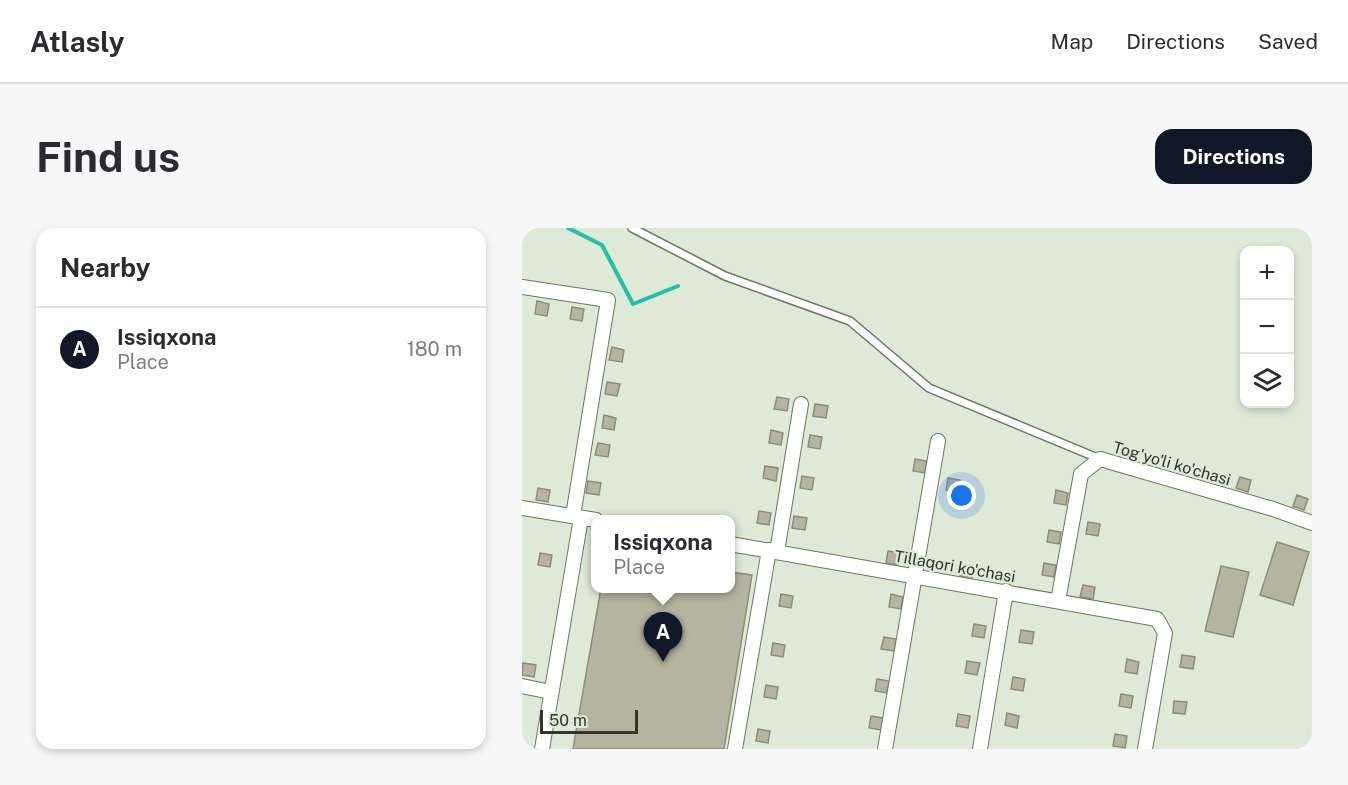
<!DOCTYPE html>
<html lang="en">
<head>
<meta charset="utf-8">
<style>
  body { margin:0; font-family:"Public Sans",sans-serif; background:#f7f7f7; color:#2b2b33 }
  .controls { position:absolute; right:18px; top:18px; display:grid; overflow:hidden; border-radius:12px; box-shadow:0 3px 9px #0003 }
  .controls button { width:54px; height:54px; display:grid; place-items:center; padding:0; border:0; border-bottom:2px solid #e1e1e2; background:#fff; color:#2b2b33; font:30px sans-serif }
  .scale { position:absolute; left:18px; bottom:15px; width:98px; box-sizing:border-box; padding-left:6px; border:3px solid #31352e; border-top:0; font-size:16px; line-height:21px; white-space:nowrap; color:#31352e; -webkit-text-stroke:4px #dfe9d7; paint-order:stroke }
  .you { position:absolute; left:440px; top:268px; width:21px; height:21px; margin:-15px; border:4px solid #fff; border-radius:50%; background:#1a73e8; box-shadow:0 0 0 9px #1a73e833 }
  .badge { display:grid; place-items:center; width:39px; height:39px; border-radius:50%; background:#111827; color:#fff; font-size:20px; font-weight:700 }
  .pin { position:absolute; translate:-50% -50px; filter:drop-shadow(0 2px 3px #0008) }
  .pin::after { content:''; position:absolute; top:32px; width:21px; height:18px; background:inherit; clip-path:polygon(0 0,100% 0,50% 100%) }
  .popup { position:absolute; left:69px; top:287px; width:144px; height:78px; box-sizing:border-box; display:grid; place-content:center; border-radius:12px; background:#fff; filter:drop-shadow(0 2px 4px #0005); font-size:20px; white-space:nowrap; color:#7c7c81 }
  .popup b { font-size:22px; color:#2b2b33 }
  .popup::after { content:''; position:absolute; left:50%; top:100%; margin-left:-12px; border:12px solid transparent; border-top-color:#fff }
  .list { margin:0; padding:0; list-style:none }
  h2 { display:flex; justify-content:space-between; align-items:center; height:78px; margin:0; padding:0 24px; font-size:26px }
  h2 small { font-size:20px; font-weight:400; color:#7c7c81 }
  .list li { display:grid; grid-template-columns:39px 1fr auto; gap:18px; align-items:center; box-sizing:border-box; height:84px; padding:0 24px; border-top:2px solid #e1e1e2 }
  .list b { display:block; font-size:22px; white-space:nowrap }
  .list p { margin:0; font-size:20px; white-space:nowrap; color:#7c7c81 }
  .list em { font-size:20px; font-style:normal; color:#7c7c81 }
  .icon { flex:none; width:33px; height:33px; fill:none; stroke:currentColor; stroke-width:2; stroke-linecap:round; stroke-linejoin:round }
  .map { position:relative; flex:none; width:790px; height:521px; overflow:hidden; border-radius:18px }
  header { display:flex; align-items:center; gap:36px; box-sizing:border-box; height:84px; padding:0 30px; background:#fff; border-bottom:2px solid #e1e1e2 }
  header strong { font-size:28px }
  nav { display:flex; gap:33px; margin-inline-start:auto; font-size:21px }
  .intro { display:flex; align-items:center; justify-content:space-between; box-sizing:border-box; height:144px; padding:0 36px }
  h1 { margin:0; font-size:42px }
  .button { padding:15px 27px; border-radius:18px; background:#111827; color:#fff; font-size:21px; font-weight:700 }
  main { display:flex; gap:36px; padding:0 36px }
  aside { flex:1; background:#fff; border-radius:18px; box-shadow:0 3px 9px #0003 }
  .map>svg:first-child { display:block }
</style>
</head>
<body>
<header>
<strong>Atlasly</strong>
<nav><a>Map</a><a>Directions</a><a>Saved</a></nav>
</header>
<div class="intro"><h1>Find us</h1><a class="button">Directions</a></div>
<main>
<aside>
<h2>Nearby<small></small></h2>
<ul class="list">
<li><span class="badge">A</span><div><b>Issiqxona</b><p>Place</p></div><em>180 m</em></li>
</ul>
</aside>
<div class="map">
<svg width="790" height="521" viewBox="0 0 790 521">
  <rect width="100%" height="100%" fill="#dfe9d7"/>
  <g fill="none" stroke-linecap="round" stroke-linejoin="round">
    <path stroke="#23bfab" stroke-width="4" d="M46 0 80 17 111 76 156 58"/>
  </g>
  <path fill="#b4b4a0" stroke="#8c8c79" stroke-width="1.5" d="M15 73 27 76 25 88 13 86Z
    M50 79 62 81 60 93 48 91Z
    M90 119 102 122 100 134 87 132Z
    M85 154 98 156 95 168 83 166Z
    M255 169 267 171 265 183 252 181Z
    M293 176 306 178 304 190 291 188Z
    M82 187 94 190 92 202 80 200Z
    M249 202 261 205 259 217 247 215Z
    M288 207 300 209 298 221 286 219Z
    M76 215 88 217 86 229 73 227Z
    M393 231 405 233 403 245 391 243Z
    M243 238 256 240 254 253 241 250Z
    M280 248 292 250 290 262 278 260Z
    M718 249 729 252 726 264 714 260Z
    M426 250 438 252 436 264 424 262Z
    M66 253 79 255 77 267 64 265Z
    M16 260 28 262 26 274 14 272Z
    M534 262 546 265 544 277 532 275Z
    M775 267 786 271 782 282 771 278Z
    M237 283 249 285 247 297 235 295Z
    M272 288 285 290 283 302 270 300Z
    M566 294 578 296 576 308 564 306Z
    M527 302 539 304 537 316 525 314Z
    M755 314 787 324 771 377 738 367Z
    M366 323 378 325 376 337 364 335Z
    M18 325 30 327 28 339 16 337Z
    M522 335 534 337 532 349 520 347Z
    M440 336 453 338 450 350 438 348Z
    M699 338 727 344 711 409 683 403Z
    M208 344 230 347 202 521H51L79 360H208Z
    M561 357 573 359 571 371 558 369Z
    M259 366 271 368 269 380 257 378Z
    M369 366 381 369 379 381 367 379Z
    M452 396 464 398 462 410 450 408Z
    M499 402 512 404 510 416 497 414Z
    M362 409 374 411 372 423 359 421Z
    M251 415 263 417 261 429 249 427Z
    M660 427 673 429 671 441 658 439Z
    M605 431 617 434 615 446 603 444Z
    M445 433 458 435 455 447 443 445Z
    M1 435 14 437 12 449 0 447Z
    M491 449 503 451 501 463 489 461Z
    M355 451 367 453 365 465 353 463Z
    M244 457 256 459 254 471 242 469Z
    M599 466 611 468 609 480 597 478Z
    M652 473 665 474 663 486 651 485Z
    M485 485 497 488 495 500 483 497Z
    M436 486 448 488 446 500 434 498Z
    M349 488 361 490 359 502 347 500Z
    M236 501 248 503 246 515 234 513Z
    M593 506 605 508 603 520 591 518Z"/>
  <g fill="none" stroke-linecap="round" stroke-linejoin="round">
    <defs>
      <path id="service" d="M110 0 203 48 328 93 407 160 578 231"/>
      <path id="minor" d="M0 59 86 72 51 288
        M0 280 74 292
        M208 316 635 391 643 405 623 521
        M255 324 279 176
        M536 373 559 246 578 231 751 281 790 295
        M0 458 29 464
        M20 521 59 290
        M213 521 247 322
        M363 521 416 213
        M458 521 484 363"/>
    </defs>
    <use href="#service" stroke="#6b7564" stroke-width="10"/>
    <use href="#minor" stroke="#6b7564" stroke-width="16"/>
    <use href="#service" stroke="#fff" stroke-width="7"/>
    <use href="#minor" stroke="#fff" stroke-width="14"/>
  </g>
  <g text-anchor="middle" stroke-width="4.5" stroke-linejoin="round" paint-order="stroke">
    <g font-size="16" fill="#31352e" stroke="#dfe9d7">
      <text transform="translate(650 235) rotate(16)" y="6">Tog'yo'li ko'chasi</text>
      <text transform="translate(433 338) rotate(10)" y="6">Tillaqori ko'chasi</text>
    </g>
  </g>
</svg>
<div class="controls">
<button>+</button>
<button>−</button>
<button><svg class="icon" aria-label="layers" viewBox="0 0 24 24"><path d="M12 4l9 5-9 5-9-5zM3 14l9 5 9-5"/></svg></button>
</div>
<div class="scale">50 m</div>
<div class="you"></div>
<div class="pin badge" style="left:141px;top:434px">A</div>
<div class="popup"><b>Issiqxona</b>Place</div>
</div>
</main>
</body>
</html>
